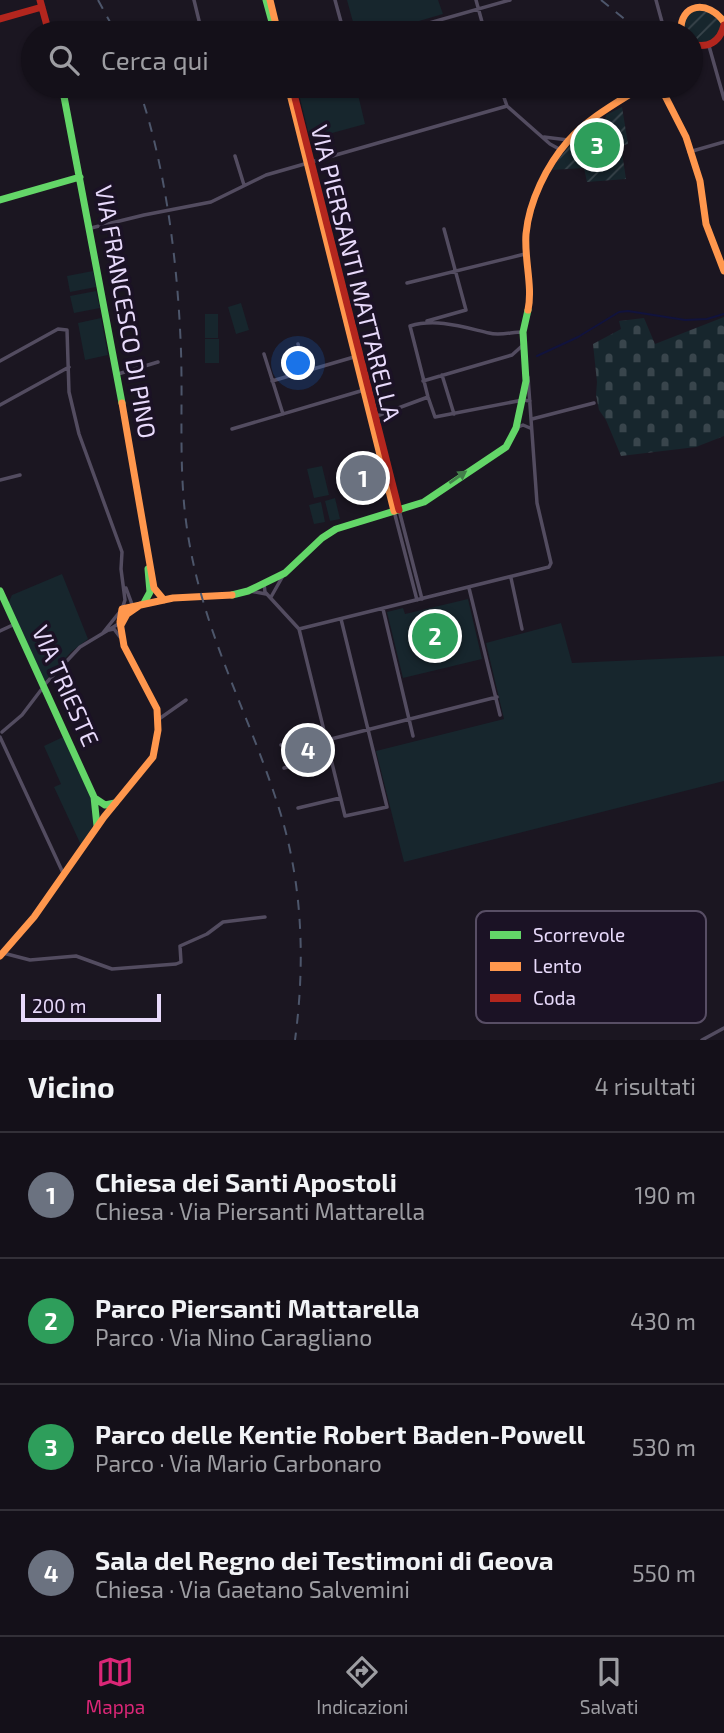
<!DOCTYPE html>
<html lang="it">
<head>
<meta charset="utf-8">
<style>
  body { margin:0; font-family:"Exo 2",sans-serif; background:#211e26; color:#f1f3f6 }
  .scale { position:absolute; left:21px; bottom:18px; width:140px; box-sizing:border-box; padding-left:7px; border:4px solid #e8dafb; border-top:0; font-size:19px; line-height:24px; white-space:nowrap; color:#e8dafb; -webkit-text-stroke:5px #1b1225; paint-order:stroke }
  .you { position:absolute; left:299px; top:364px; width:24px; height:24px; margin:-18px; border:5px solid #fff; border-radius:50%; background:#1a73e8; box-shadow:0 0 0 10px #1a73e833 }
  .badge { display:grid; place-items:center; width:46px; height:46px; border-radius:50%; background:#db2777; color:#fff; font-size:23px; font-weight:700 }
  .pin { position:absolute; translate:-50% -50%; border:4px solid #fff; box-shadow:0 2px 7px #0006 }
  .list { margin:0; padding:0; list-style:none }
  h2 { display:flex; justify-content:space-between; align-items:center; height:91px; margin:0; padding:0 28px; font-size:30px }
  h2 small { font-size:23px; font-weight:400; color:#9d9da2 }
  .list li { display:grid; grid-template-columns:46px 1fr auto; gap:21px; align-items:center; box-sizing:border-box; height:126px; padding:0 28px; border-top:2px solid #333038 }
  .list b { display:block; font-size:26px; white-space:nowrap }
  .list p { margin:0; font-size:23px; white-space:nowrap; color:#9d9da2 }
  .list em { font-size:23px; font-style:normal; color:#9d9da2 }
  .icon { flex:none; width:38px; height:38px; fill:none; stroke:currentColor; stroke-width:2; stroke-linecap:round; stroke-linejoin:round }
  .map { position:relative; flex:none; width:724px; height:1040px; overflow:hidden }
  .search { position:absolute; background:#141019; box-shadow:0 2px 5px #0004; left:21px; right:21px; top:21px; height:77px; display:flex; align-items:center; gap:18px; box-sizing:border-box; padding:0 24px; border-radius:38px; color:#9d9da2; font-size:26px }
  .sheet { height:595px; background:#141019 }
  nav { display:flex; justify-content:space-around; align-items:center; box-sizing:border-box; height:98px; border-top:2px solid #333038; background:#141019; font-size:19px; color:#9d9da2 }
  nav a { display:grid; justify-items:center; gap:4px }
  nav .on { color:#db2777 }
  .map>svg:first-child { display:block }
</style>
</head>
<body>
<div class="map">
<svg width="724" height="1040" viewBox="0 0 724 1040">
  <defs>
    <pattern id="cemetery-stones" width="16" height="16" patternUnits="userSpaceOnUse" patternTransform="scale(1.75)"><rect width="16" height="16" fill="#17262d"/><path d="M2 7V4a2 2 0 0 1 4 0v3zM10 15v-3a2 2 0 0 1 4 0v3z" fill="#39454c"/></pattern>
    <pattern id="garden-furrows" width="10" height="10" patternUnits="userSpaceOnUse" patternTransform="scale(1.75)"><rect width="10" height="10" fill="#17262d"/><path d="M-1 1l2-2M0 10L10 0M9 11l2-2" fill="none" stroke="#39454c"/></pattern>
  </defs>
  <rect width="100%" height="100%" fill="#1b1621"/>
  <path fill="#17262d" d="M347 0H438L443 14 378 33H356Z
    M297 86H356L365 124 310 139Z
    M93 271 96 287 70 292 67 276Z
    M96 291 100 308 74 313 70 296Z
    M241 303 249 330 236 334 228 307Z
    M205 314H218V338H205Z
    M101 318 108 355 85 360 78 323Z
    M205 339H219V363H205Z
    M322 466 329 495 314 498 307 469Z
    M335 498 340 519 330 521 325 501Z
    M321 502 325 522 314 524 309 505Z
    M62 574 88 639 71 652 45 681 8 604 12 595Z
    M468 599 482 659 403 678 387 612 403 608 405 614Z
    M561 623 572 663 724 656V781L404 862 376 751 504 719 486 643Z
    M63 737 93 802 95 823 81 845 54 787 61 784 44 746Z"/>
  <path fill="url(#cemetery-stones)" d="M724 317V436L696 447 621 456 606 420 599 410 596 395 597 382 593 344 621 329 619 321 644 318 655 344Z"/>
  <path fill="url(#garden-furrows)" d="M712 8 721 21 720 32 708 43 692 41 691 33H685C681 23 685 17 692 9Z
    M622 107 628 144 621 146 626 179 587 182 584 168 552 170C566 147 580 131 605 122L606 115Z"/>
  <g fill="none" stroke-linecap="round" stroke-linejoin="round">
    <path stroke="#11133d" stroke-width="2" d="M537 356 578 337 619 312 628 311 685 320 707 319 724 314"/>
    <path stroke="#534c60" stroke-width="3.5" d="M194 0 202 33
      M335 0 344 33
      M476 0 485 33
      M656 0 665 33
      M394 33 510 0
      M650 33H662
      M667 33 680 31
      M709 46 724 99
      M500 86 507 106 550 144 561 150
      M396 93 423 86
      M544 137 568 140
      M689 152 724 142
      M235 156 244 185
      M91 228 144 215 211 202 266 175 507 106
      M407 283 525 254
      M427 321 466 310 444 229
      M523 332C512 332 499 336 489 333 463 327 436 318 410 326L428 397 435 417 523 400 530 401
      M298 344 306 371
      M264 354 283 414
      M0 361 58 329 67 330 69 392 79 434 122 552 121 569 125 600 122 609 102 634
      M118 374 158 362
      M442 375 454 414
      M272 381 354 357
      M423 381 512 355 522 346
      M0 405 69 367
      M374 417 428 397
      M532 419 594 403
      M516 428 523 425 530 428
      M232 429 364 390
      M0 480 20 475
      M399 510 422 599
      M394 511 417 600
      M511 578 522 629
      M264 584 265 592 299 629 345 816 387 807 341 619
      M126 588 133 607
      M469 588 500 715
      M250 591 266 594
      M271 597 284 574
      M383 609 413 736
      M299 629 549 567 551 563 537 503 528 377
      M109 630 114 629 120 637
      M0 631 15 624
      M46 683 80 647 120 623
      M159 719 186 700
      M2 732 22 715 41 690
      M0 737 64 875
      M327 740 497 697
      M281 745 325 734
      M284 768 330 756
      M298 808 340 798
      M3 953 30 960 76 956 112 969 176 964 181 962 180 946 207 934 223 922 265 917
      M702 1040 724 1028"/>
    <path stroke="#63d668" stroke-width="7" d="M266 0 275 33
      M62 86 122 403
      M0 200 80 177
      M0 591 94 797 97 826
      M232 595 248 591 285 573 322 538 336 529 424 502 506 447 516 428 526 381 523 332 528 310
      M144 603 150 592 148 569
      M96 799 105 805 115 803"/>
    <path stroke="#ff974d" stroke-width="7" d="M270 0 278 33
      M681 33C679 2 709 0 724 22
      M288 86 394 511
      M660 86 686 137 700 181 706 224 724 271
      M528 310C533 286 524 259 526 234 529 201 547 165 568 141 588 118 618 102 643 86
      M122 403 154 588 164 600
      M121 625 127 614 140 605
      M0 956 34 917 104 817 153 757 158 730 157 709 124 646 120 622 122 609 173 598 232 595"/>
    <path stroke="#b3261e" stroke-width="7" d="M40 0 49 33
      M0 19 42 7
      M691 44C708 49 720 42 724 25
      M292 86 399 510"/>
    <path stroke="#4d566b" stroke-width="2" stroke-dasharray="10 9" stroke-linecap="butt" d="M98 0 116 33
      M601 0 642 33
      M138 86C166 166 178 266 181 351 183 412 178 475 188 535 204 637 252 719 281 815 303 888 305 965 295 1040"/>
  </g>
  <defs><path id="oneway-solid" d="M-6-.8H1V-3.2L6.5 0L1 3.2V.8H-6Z" transform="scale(1.75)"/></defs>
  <use fill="#437e4a" href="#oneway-solid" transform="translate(458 477) rotate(-35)"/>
  <g text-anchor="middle" stroke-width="7" stroke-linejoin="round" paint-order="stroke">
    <g font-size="24" fill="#e8dafb" stroke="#1b1225">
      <text transform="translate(355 273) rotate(76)" y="8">VIA PIERSANTI MATTARELLA</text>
      <text transform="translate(125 312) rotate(80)" y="8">VIA FRANCESCO DI PINO</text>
      <text transform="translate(65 686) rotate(66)" y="8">VIA TRIESTE</text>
    </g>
  </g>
  <rect x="476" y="911" width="230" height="112" rx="10" fill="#1b1225" stroke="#584e65" stroke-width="2"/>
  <rect x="490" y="931" width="31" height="8" fill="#63d668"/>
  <rect x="490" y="962" width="31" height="9" fill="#ff974d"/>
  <rect x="490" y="994" width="31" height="8" fill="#b3261e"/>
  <g font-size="19" fill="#e8dafb">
    <text x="533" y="942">Scorrevole</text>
    <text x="533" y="973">Lento</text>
    <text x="533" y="1005">Coda</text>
  </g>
</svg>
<div class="scale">200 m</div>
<div class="you"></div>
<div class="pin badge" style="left:363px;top:478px;background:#6b7280">1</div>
<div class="pin badge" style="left:435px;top:636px;background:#2e9e5b">2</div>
<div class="pin badge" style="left:597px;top:145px;background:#2e9e5b">3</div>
<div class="pin badge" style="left:308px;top:750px;background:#6b7280">4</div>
<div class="search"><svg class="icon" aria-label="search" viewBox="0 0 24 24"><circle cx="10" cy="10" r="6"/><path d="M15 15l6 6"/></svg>Cerca qui</div>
</div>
<section class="sheet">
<h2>Vicino<small>4 risultati</small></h2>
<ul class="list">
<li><span class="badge" style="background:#6b7280">1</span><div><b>Chiesa dei Santi Apostoli</b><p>Chiesa · Via Piersanti Mattarella</p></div><em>190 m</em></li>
<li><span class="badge" style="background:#2e9e5b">2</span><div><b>Parco Piersanti Mattarella</b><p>Parco · Via Nino Caragliano</p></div><em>430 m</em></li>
<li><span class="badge" style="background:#2e9e5b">3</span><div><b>Parco delle Kentie Robert Baden-Powell</b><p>Parco · Via Mario Carbonaro</p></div><em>530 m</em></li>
<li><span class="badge" style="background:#6b7280">4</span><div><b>Sala del Regno dei Testimoni di Geova</b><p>Chiesa · Via Gaetano Salvemini</p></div><em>550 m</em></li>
</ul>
</section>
<nav>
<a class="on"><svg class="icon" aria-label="map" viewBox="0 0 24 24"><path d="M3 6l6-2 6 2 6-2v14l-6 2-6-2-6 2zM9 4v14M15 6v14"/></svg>Mappa</a>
<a><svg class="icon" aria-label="directions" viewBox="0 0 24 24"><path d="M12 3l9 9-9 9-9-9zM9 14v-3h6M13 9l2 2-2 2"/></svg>Indicazioni</a>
<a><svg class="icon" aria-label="saved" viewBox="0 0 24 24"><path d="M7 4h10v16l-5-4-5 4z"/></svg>Salvati</a>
</nav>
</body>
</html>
